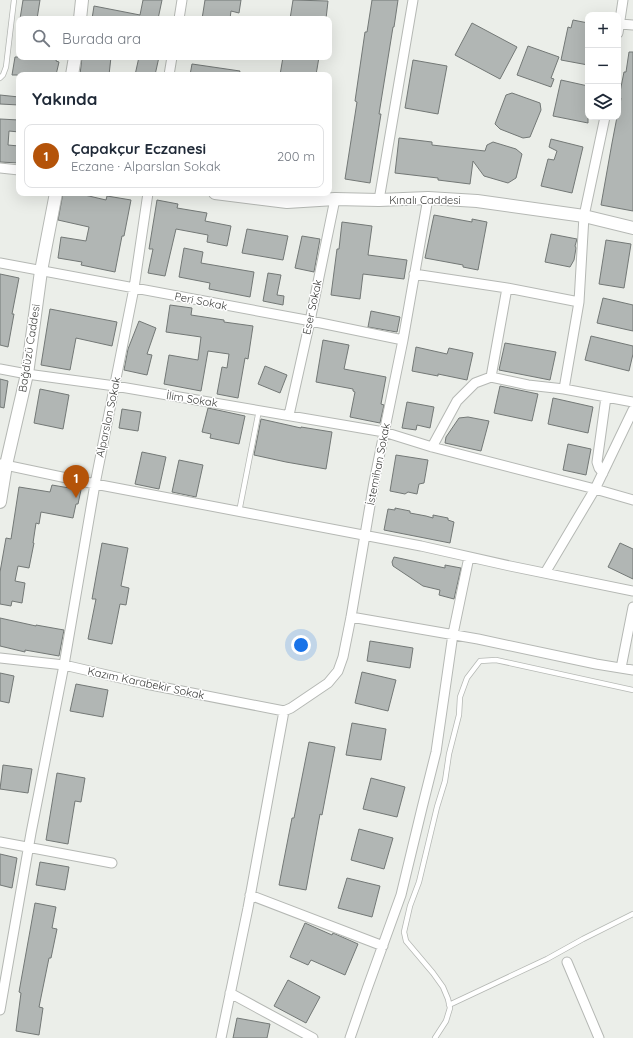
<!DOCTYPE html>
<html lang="tr">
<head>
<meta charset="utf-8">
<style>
  body { margin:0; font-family:Quicksand,sans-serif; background:#f2f2f3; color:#1f2937 }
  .controls { position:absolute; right:12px; top:12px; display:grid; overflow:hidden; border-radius:8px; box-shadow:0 4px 16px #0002 }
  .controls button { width:36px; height:36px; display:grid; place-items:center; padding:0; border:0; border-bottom:1px solid #e0e1e3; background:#fff; color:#1f2937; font:20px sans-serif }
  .you { position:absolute; left:301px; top:645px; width:14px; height:14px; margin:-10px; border:3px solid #fff; border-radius:50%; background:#1a73e8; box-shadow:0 0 0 6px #1a73e833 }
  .badge { display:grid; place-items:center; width:26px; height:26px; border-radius:50%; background:#b45309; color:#fff; font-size:13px; font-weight:700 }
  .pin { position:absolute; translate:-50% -33px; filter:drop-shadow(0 1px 2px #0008) }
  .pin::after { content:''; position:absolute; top:21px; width:14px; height:12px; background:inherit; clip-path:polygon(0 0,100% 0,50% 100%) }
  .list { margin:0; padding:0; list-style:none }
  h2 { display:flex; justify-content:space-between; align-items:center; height:52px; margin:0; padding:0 16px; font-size:17px }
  h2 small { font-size:13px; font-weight:400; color:#747a83 }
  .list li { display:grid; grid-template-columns:26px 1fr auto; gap:12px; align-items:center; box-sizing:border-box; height:64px; margin:0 8px 8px; padding:0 8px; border:1px solid #e0e1e3; border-radius:8px }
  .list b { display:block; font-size:15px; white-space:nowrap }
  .list p { margin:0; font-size:13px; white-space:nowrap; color:#747a83 }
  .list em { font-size:13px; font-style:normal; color:#747a83 }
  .icon { flex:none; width:22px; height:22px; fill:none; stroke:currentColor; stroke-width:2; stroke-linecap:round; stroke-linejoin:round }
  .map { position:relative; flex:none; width:633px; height:1038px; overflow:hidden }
  .search { position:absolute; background:#fff; box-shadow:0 4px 16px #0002; left:16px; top:16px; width:316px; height:44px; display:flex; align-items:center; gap:10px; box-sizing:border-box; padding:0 14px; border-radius:8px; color:#747a83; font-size:15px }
  .panel { position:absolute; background:#fff; box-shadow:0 4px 16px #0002; left:16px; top:72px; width:316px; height:124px; border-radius:8px }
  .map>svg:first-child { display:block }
</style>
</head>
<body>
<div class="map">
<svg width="633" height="1038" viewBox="0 0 633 1038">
  <rect width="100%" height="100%" fill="#ebeee9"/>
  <path fill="#b1b6b4" stroke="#737876" d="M23 0H40L37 19H20Z
    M143 0H162L158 19H92L94 6 140 15Z
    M205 0H241L239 13 231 11 230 19H202Z
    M293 0 328 1 326 19H290Z
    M372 0H398L394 27H393L379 114H381L370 183 345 179 357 102 355 101 365 32H367Z
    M573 20 588 23V65L561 60 568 27 571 28Z
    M472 23 517 47 500 79 455 55Z
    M528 46 559 57 551 78 554 79 551 87 517 75Z
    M629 52H633V211L601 205 612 143 617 117H618L621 98 619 97 624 72H626Z
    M15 57H57L56 61 59 62 56 75H12Z
    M82 57H111L109 75H80Z
    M139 57H159L155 75H135Z
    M283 57H319L316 75H280Z
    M413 60 447 66 438 114 405 108Z
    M192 64 240 71 239 75H190Z
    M561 80 588 86V123L553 116Z
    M512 93 540 103 541 110 530 137 523 138 500 129 495 124 506 95Z
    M0 95 19 97V105L0 104Z
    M0 119 19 120V132L9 131 8 145 19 146V163L0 162Z
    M399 138 432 142V145L485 151 487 145 493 142 516 149 522 154 516 178 508 183 484 176 473 161 470 184 438 180V178L395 173Z
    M551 139 583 147 572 193 541 186 548 159 554 160 557 151 549 147Z
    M63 193H76L106 200 107 196 131 200 124 236H122L115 272 81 265 82 262 58 258 61 237 86 241 89 227 58 220Z
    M157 200 178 204 177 208 207 213 205 221 231 226 227 246 207 242 208 235 176 229 165 276 148 273 153 249H149Z
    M434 215 472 222V219L487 222 478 270 463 267V265L425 258Z
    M342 222 372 226 368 255 407 260 404 279 363 274 360 299 331 295 337 249H339Z
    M247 229 288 236 283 260 242 253Z
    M551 234 577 239 575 246 576 248 574 260 570 267 545 262Z
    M302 236 320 239 314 272 295 268Z
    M606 240 631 244 624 288 599 284Z
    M184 248 203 252 201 263 254 272 250 297 209 289 210 283 179 277Z
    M268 273 281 275 277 295 284 296 283 305 263 301Z
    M0 274 19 278 12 314H14L8 347 0 345Z
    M603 298 633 305V331L597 323Z
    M170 305 192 308 191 315 224 320V322L253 326 248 359 245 358 238 398 217 394 222 367 227 368 229 354 208 351 201 391 164 384 169 355 198 360 201 337 166 332Z
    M50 309 117 322 112 346 76 338 70 370 41 365Z
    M371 311 400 317 397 332 368 327Z
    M139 321 156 328 147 354 152 355 147 375 124 370 128 349Z
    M591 336 633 346V354L629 371 585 360Z
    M323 340 349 345 344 369 386 377 381 404 384 405 380 423 350 417 355 392 353 391V389L316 382Z
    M505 343 556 352 550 380 499 370Z
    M416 347 447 354 449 348 473 353 467 380 438 374V376L412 371Z
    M265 366 287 375 280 393 258 384Z
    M0 379 8 381 4 408 0 407Z
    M500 386 538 394 532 421 494 413Z
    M40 389 69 395 63 429 34 423Z
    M553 398 593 407 588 433 548 424Z
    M407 402 434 407 430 428 417 425 416 430 402 428Z
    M208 408 245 416 239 444 210 438 211 434 202 432Z
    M122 409 141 412 138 431 119 428Z
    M468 417 489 421 481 451 445 443 446 437 459 418Z
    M261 419 301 428V427L332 432 326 469 286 462 254 455Z
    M568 444 591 449 586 475 563 470Z
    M142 452 166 457 159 489 135 484Z
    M396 455 428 460 424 483 419 484 417 494 408 492 405 494 390 491Z
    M179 460 203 465 196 497 172 492Z
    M52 485 81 490 78 504H76L73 518 41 512 39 524 36 523 33 543H34L29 568 18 566 15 581 25 583 22 603 12 601 11 606 0 604V572L6 538 11 539 19 487 50 492Z
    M395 508 410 511V513L426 516 433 518V515L448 518V520L454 522 450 543 384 530 388 509 395 510Z
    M102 543 128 548 121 586 129 588 126 605 120 604 112 644 88 639 96 599H92Z
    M620 543 633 549V579L608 567Z
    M394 557 445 568V565L461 568 454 599 439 595 440 590 423 586 393 566 392 562Z
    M0 618 36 626V625L64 630 59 656 25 650V652L0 646Z
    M370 641 413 648 410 668 367 661Z
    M362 672 396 680 388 711 355 703Z
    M0 673 14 676 9 703 0 701Z
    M76 684 108 690 103 717 70 711Z
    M352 723 386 729 381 760 346 755Z
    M309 742 335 747 322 815 320 814 306 890 279 885 292 818H294Z
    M3 765 32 769 28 793 0 789Z
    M57 773 85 778 81 802 75 801 68 844 46 840Z
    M371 778 405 787 397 817 363 809Z
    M359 829 393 838 384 869 351 860Z
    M0 854 17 858 12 888 0 885Z
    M40 862 69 867 65 890 36 885Z
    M347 878 380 886 372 917 338 908Z
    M35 903 56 907 52 928 57 929 51 958H49L39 1007 43 1008 39 1035 16 1031 21 993 19 992Z
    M305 923 332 935 333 933 358 944 345 975 311 960 308 965 290 957Z
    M288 980 320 997 306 1023 274 1006Z
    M237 1018 270 1024 267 1038H233Z"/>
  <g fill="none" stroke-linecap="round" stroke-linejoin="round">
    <defs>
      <path id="lane" d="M0 78 3 75 6 67 14 0
        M239 512 259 410
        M449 1005 547 959 583 939 633 914
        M435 1038 446 1021 450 1008 448 999 443 987 433 973 406 941 404 932 410 906 419 882 437 807 445 781 449 754 459 715 460 697 467 678 480 661 496 660 633 690"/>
      <path id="street" d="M179 19 182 0
        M620 24 633 25
        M618 33 623 0
        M169 75 172 57
        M0 168 19 170
        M379 200 413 0
        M0 263 306 320 403 340
        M414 274 507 288 579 302
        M0 369 27 374 115 386 384 432 432 447 595 489 633 500
        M491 377 528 385 564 389 633 402
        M564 389 579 302 584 216 605 117
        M289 415 310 321 335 199
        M432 447 457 401 475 383 491 377 507 288
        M0 464 95 484 421 546 510 566 633 591
        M603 473 599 468 597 462 606 397
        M545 573 595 489 633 410
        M351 617 478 639 596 664 633 670
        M0 658 64 665 146 684 284 711 291 708 328 683 338 671 343 657 351 617 374 482 403 340 428 198
        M621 668 633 607
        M0 842 112 863
        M250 895 383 946
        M567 962 599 1038
        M230 993 313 1038
        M0 1010 31 833 64 665 95 484 134 288 148 193
        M221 1038 248 908 284 711
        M350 1038 367 989 401 895 422 808 436 752 453 634 469 557"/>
      <path id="secondary" d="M80 19 82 0
        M72 75 75 57
        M215 193 287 202 335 199 379 200 428 198 477 201 584 216 633 228
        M0 502 6 465 27 374 41 271 56 193"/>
    </defs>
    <use href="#lane" stroke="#b5b8b4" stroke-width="6"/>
    <use href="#street" stroke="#b5b8b4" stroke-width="11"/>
    <use href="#secondary" stroke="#b5b8b4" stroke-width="14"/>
    <use href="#lane" stroke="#fff" stroke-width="4.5"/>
    <use href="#street" stroke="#fff" stroke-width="9"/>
    <use href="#secondary" stroke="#fff" stroke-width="12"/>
  </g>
  <g text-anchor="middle" stroke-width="3" stroke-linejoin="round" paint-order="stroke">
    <g font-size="11" fill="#3c3d3b" stroke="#fff">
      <text x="425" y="204">Kınalı Caddesi</text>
      <text transform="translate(201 301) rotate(11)" y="4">Peri Sokak</text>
      <text transform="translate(312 307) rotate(-78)" y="4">Eser Sokak</text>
      <text transform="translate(29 348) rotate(-81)" y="4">Bağdüzü Caddesi</text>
      <text transform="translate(192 399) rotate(9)" y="4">İlim Sokak</text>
      <text transform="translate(108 417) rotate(-78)" y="4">Alparslan Sokak</text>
      <text transform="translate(378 464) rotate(-79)" y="4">İstemihan Sokak</text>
      <text transform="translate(146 683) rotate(12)" y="4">Kazım Karabekir Sokak</text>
    </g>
  </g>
</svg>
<div class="controls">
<button>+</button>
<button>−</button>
<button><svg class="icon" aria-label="layers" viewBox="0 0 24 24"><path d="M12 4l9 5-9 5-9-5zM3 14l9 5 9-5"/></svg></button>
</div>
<div class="you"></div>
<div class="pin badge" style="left:76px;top:498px">1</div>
<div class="search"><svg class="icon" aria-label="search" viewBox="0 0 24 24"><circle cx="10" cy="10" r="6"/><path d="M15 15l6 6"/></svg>Burada ara</div>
<section class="panel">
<h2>Yakında<small></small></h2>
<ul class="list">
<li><span class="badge">1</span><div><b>Çapakçur Eczanesi</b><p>Eczane · Alparslan Sokak</p></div><em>200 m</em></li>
</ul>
</section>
</div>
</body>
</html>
